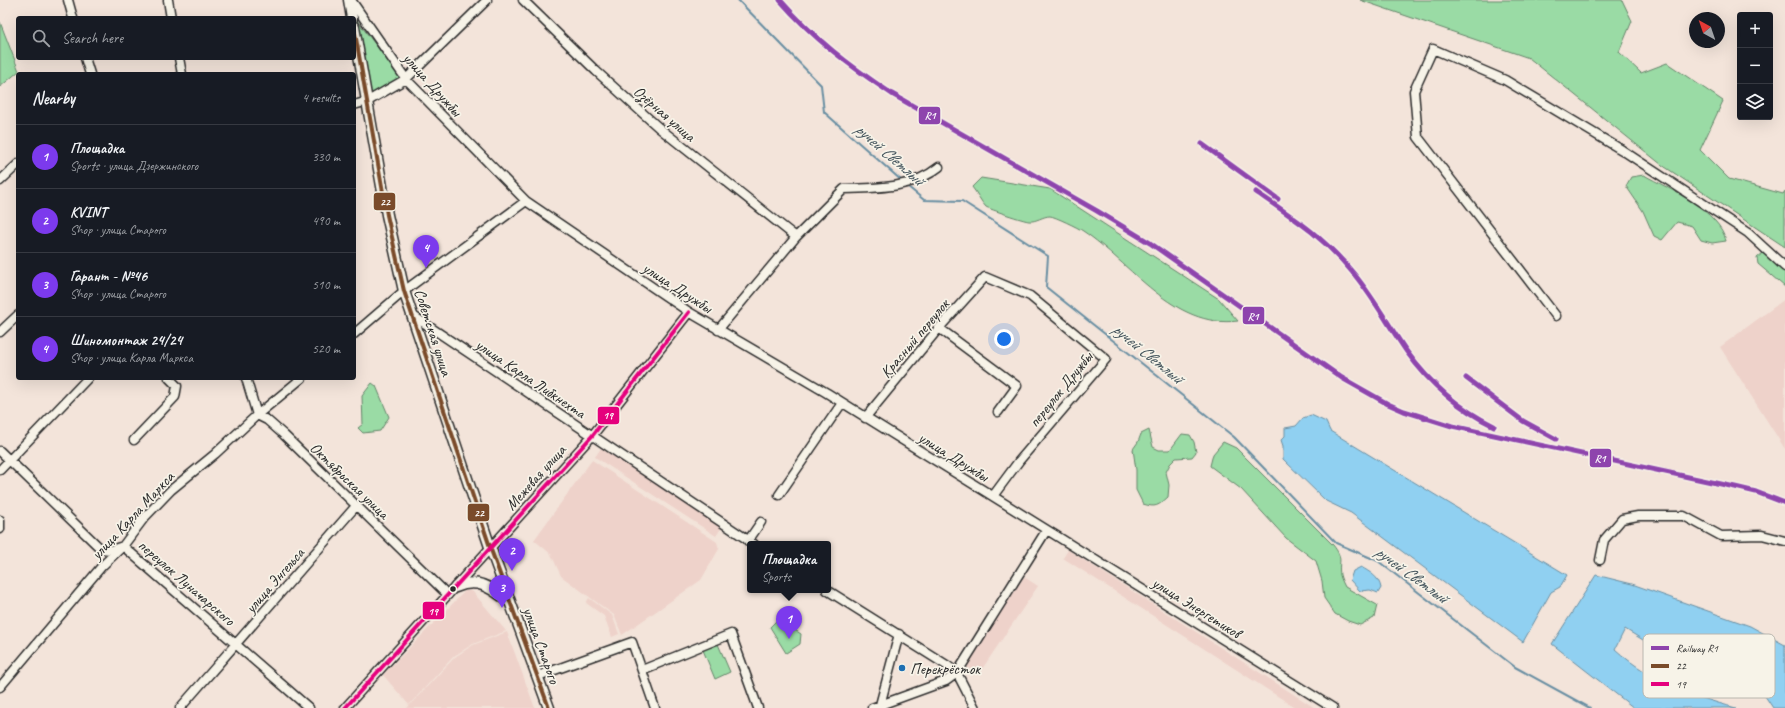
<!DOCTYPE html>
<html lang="en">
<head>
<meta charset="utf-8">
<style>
  body { margin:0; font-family:Caveat,sans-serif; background:#20242c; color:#f1f3f6 }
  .controls { position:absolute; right:12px; top:12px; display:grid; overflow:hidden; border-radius:4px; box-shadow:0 4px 16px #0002 }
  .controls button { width:36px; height:36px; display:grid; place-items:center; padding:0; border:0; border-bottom:1px solid #363941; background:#171b24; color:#f1f3f6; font:20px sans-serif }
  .compass { position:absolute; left:1689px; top:12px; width:36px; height:36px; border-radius:50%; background:#171b24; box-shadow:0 4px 16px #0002; rotate:320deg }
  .you { position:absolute; left:1004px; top:339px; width:14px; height:14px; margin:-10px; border:3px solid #fff; border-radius:50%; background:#1a73e8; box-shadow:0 0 0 6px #1a73e833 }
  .badge { display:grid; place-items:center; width:26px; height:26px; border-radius:50%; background:#7c3aed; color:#fff; font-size:13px; font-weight:700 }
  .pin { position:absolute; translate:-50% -33px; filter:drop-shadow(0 1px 2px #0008) }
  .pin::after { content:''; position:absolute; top:21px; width:14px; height:12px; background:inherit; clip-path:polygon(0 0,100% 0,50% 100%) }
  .popup { position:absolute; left:747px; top:541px; width:84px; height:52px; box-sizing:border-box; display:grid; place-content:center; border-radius:4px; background:#171b24; filter:drop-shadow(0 1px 3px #0005); font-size:13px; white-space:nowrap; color:#9ea1a6 }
  .popup b { font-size:15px; color:#f1f3f6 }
  .popup::after { content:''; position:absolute; left:50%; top:100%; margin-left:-8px; border:8px solid transparent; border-top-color:#171b24 }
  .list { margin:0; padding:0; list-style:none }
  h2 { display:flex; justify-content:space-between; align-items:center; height:52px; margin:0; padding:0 16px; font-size:17px }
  h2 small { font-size:13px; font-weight:400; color:#9ea1a6 }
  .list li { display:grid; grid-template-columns:26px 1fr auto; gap:12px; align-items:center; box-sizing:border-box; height:64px; padding:0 16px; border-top:1px solid #363941 }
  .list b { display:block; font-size:15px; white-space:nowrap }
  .list p { margin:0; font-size:13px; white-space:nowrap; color:#9ea1a6 }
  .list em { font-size:13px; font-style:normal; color:#9ea1a6 }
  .icon { flex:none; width:22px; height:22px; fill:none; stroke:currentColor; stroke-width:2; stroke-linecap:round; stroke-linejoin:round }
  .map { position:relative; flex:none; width:1785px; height:708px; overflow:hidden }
  .search { position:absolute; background:#171b24; box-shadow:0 4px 16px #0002; left:16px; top:16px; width:340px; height:44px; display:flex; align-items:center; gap:10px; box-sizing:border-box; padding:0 14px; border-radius:4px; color:#9ea1a6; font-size:15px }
  .panel { position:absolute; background:#171b24; box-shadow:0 4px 16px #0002; left:16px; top:72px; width:340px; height:308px; border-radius:4px }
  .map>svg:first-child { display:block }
</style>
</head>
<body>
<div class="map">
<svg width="1785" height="708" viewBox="0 0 1785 708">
  <rect width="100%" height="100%" fill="#f3e4da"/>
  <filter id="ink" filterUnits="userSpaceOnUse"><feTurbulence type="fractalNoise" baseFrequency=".025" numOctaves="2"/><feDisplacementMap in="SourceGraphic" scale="8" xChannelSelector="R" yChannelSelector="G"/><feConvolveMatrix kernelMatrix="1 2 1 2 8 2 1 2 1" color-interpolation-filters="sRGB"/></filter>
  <g filter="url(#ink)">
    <path fill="#eed2ca" d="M1785 299V449L1720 347Z
      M601 448 722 527 716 536 595 457Z
      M592 460 717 542 719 549 701 580 622 635 614 615 561 576 551 554 534 540Z
      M1068 550 1315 708H1296L1063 558Z
      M1024 577 1038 586 978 675 964 665Z
      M465 591H472L506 631 473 644 454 656 409 705 383 675Z
      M589 598 612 615 619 634 612 637 604 616 586 603Z
      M507 632 535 708H407L455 657 473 645Z"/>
    <path fill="#9adba5" stroke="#628368" d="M1360 0H1622L1632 21 1619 52 1641 73 1667 63 1723 101 1700 150 1729 179 1783 194 1785 191V247L1662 165 1529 58Z
      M357 20 401 79 371 96Z
      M0 22 19 71 0 87Z
      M1644 175C1669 189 1720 211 1726 241L1712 243 1701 240 1692 226 1677 222 1662 240 1654 236 1643 211 1626 186 1631 177Z
      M981 178 1050 189 1219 299 1238 321C1173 329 1131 263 1083 231 1079 228 1054 216 1050 216 1043 216 1036 222 1029 221 1025 221 989 209 986 207 981 202 977 193 972 187Z
      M1764 252 1785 271V287L1758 264 1757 258Z
      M372 383 376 386 389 417 380 431 363 433 358 428 363 424 362 396Z
      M1149 430 1153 447 1159 450H1170L1182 434 1190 435 1194 442 1196 452 1192 457 1176 458 1170 464 1166 472 1169 485 1168 497C1158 506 1156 508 1143 504L1136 490V470L1133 449 1138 442 1141 434Z
      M1223 442 1236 448 1333 545C1344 559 1338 560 1340 575 1341 579 1343 583 1345 587L1377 605 1374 618 1360 625 1348 621 1335 614 1324 598 1322 581 1316 561 1286 538 1241 489 1210 466 1213 454Z
      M778 619 801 634 800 644 786 653 770 627Z
      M718 644 730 672 715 679 703 650Z"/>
    <path fill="#90d0f1" stroke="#688ea2" d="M1311 415 1326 422 1330 431 1567 575 1560 587 1551 592 1523 642 1351 513 1326 501 1283 459V446L1281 440 1285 436V428L1296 426 1303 418Z
      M1361 567C1370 572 1379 577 1381 588L1378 593 1370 590 1360 591 1350 580 1353 571Z
      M1596 575 1632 584 1750 626 1785 645V708H1773L1763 693 1728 682 1676 660 1625 629 1615 649C1649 680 1691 696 1736 708H1634L1552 644Z"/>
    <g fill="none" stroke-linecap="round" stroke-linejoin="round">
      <path stroke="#688ea2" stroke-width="2" d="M738 0 821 85 824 112 902 181
        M907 186 924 200 962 201 1048 256 1046 287 1234 437 1336 543 1378 561 1515 667 1590 708"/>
      <defs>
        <path id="minor" d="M68 0 73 18
          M168 0 171 18
          M351 0 406 79 526 201 689 312 827 393 1333 708
          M523 0 596 71 658 127 796 237
          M85 58 90 74
          M179 58 182 74
          M354 105 368 101 406 79 487 0
          M0 181 18 164
          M412 315 754 544
          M1556 316 1418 137 1414 91 1433 49 1505 80 1622 150 1748 233 1785 267
          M939 328 1017 386 998 412
          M718 330 796 237 844 189C877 188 912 189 939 167
          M0 332 18 315
          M354 334 404 291 526 201
          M246 378 257 415 267 420 284 435 448 595
          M865 418 939 328 985 277 1030 296 1106 359 1019 461 993 496
          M134 440 175 397 177 386 169 378
          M0 451 101 549 111 550 123 546 309 708
          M0 470 88 378
          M779 495 842 403
          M0 520V529
          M748 541 761 522
          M1600 560 1604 540 1622 519 1638 516H1684L1721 536 1762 535 1785 541
          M827 590 948 666 957 673 975 708
          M642 670 731 634 758 708
          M538 676 632 642 655 708
          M0 687 102 566 123 546 144 518 171 490 215 454 257 415 302 378
          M881 707 880 705 899 634
          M180 708 356 506
          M345 708 592 436 689 312
          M872 708 946 681 957 673 1046 531"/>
        <path id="tertiary" d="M349 0 352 18
          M354 27 387 215 404 291 490 547 549 708
          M456 587C479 577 492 589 510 602"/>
      </defs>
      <use href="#minor" stroke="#2b2b2b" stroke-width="11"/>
      <use href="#tertiary" stroke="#2b2b2b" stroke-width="13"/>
      <use href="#minor" stroke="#f7f3e8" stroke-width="8"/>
      <use href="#tertiary" stroke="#f7f3e8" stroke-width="10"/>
      <defs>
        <path id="bus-1" d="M354 27 387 215 404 291 490 547 549 708"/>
        <path id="bus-2" d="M345 708 592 436 689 312"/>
      </defs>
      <use href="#bus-1" stroke="#f7f3e8" stroke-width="7"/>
      <use href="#bus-2" stroke="#f7f3e8" stroke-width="7"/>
      <use href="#bus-1" stroke="#7a4b2a" stroke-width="4"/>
      <use href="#bus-2" stroke="#e5007d" stroke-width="4"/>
      <defs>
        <path id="rail-1" d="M780 0C814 39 850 66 892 94L1097 211 1150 243 1342 378 1388 404 1404 411 1452 426 1735 487 1756 492 1785 503
          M1202 144 1278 199
          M1256 192C1294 218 1324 237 1354 274 1374 298 1389 326 1407 352 1430 384 1459 409 1494 426
          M1466 378 1523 421 1556 439"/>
      </defs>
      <use href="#rail-1" stroke="#f7f3e8" stroke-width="8"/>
      <use href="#rail-1" stroke="#8e44ad" stroke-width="5"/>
    </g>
  </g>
  <circle fill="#2b2b2b" stroke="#f7f3e8" stroke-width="1.5" cx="453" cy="589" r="3.5"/>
  <circle fill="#1f6fb2" stroke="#f7f3e8" stroke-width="1.5" cx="902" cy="668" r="4"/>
  <g text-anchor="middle" stroke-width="3.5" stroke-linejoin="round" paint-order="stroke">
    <g font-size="16" fill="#2b2b2b" stroke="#f7f3e8">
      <text transform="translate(433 84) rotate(48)" y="6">улица Дружбы</text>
      <text transform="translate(665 113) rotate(41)" y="6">Озёрная улица</text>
      <text transform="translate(678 287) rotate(33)" y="6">улица Дружбы</text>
      <text transform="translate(434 332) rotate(72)" y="6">Советская улица</text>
      <text transform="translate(914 338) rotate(-50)" y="6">Красный переулок</text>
      <text transform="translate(531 378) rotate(34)" y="6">улица Карла Либкнехта</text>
      <text transform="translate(1060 389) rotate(-51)" y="6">переулок Дружбы</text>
      <text transform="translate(954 456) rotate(32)" y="6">улица Дружбы</text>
      <text transform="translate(535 477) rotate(-48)" y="6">Межевая улица</text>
      <text transform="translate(350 480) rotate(44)" y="6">Октябрьская улица</text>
      <text transform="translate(132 515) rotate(-47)" y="6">улица Карла Маркса</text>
      <text transform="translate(274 580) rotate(-49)" y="6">улица Энгельса</text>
      <text transform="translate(187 582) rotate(41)" y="6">переулок Луначарского</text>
      <text transform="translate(1197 607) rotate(32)" y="6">улица Энергетиков</text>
      <text transform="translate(542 645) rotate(70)" y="6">улица Старого</text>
    </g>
    <g font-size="16" fill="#2b2b2b" stroke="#f7f3e8" text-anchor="start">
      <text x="910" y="674">Перекрёсток</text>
    </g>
    <g font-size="17" font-style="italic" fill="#44545c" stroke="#f7f3e8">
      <text transform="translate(890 154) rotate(41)" y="6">ручей Светлый</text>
      <text transform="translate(1148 353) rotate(39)" y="6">ручей Светлый</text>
      <text transform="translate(1412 574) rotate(36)" y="6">ручей Светлый</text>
    </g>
  </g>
  <rect x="1643" y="634" width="132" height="64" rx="6" fill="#f7f3e8" stroke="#bab7af" stroke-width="1"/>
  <rect x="1651" y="646" width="18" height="4" fill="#8e44ad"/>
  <rect x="1651" y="664" width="18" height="4" fill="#7a4b2a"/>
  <rect x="1651" y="682" width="18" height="4" fill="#e5007d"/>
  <g font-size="11" fill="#2b2b2b">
    <text x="1676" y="652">Railway R1</text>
    <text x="1676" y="670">22</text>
    <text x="1676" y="688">19</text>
  </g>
  <g stroke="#f7f3e8" stroke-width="1.5">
    <rect x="918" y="106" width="23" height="19" rx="4" fill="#8e44ad"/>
    <rect x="373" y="192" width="23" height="19" rx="4" fill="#7a4b2a"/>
    <rect x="1242" y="306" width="23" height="19" rx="4" fill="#8e44ad"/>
    <rect x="597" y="406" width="23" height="19" rx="4" fill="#e5007d"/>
    <rect x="1589" y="448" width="23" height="20" rx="4" fill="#8e44ad"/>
    <rect x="467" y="503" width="23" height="19" rx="4" fill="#7a4b2a"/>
    <rect x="422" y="601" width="23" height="19" rx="4" fill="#e5007d"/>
  </g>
  <g font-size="11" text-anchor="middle" font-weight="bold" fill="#fff">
    <text x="930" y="119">R1</text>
    <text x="385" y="206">22</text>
    <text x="1253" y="320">R1</text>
    <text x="608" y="419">19</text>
    <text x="1600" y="462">R1</text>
    <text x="479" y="517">22</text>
    <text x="433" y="615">19</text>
  </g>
</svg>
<div class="controls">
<button>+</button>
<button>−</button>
<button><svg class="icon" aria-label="layers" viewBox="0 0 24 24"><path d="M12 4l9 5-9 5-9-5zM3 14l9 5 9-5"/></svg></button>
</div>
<svg class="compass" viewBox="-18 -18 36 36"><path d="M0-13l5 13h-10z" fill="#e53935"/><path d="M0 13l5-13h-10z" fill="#9ea1a6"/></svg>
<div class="you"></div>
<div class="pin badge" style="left:789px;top:639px">1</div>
<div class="popup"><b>Площадка</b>Sports</div>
<div class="pin badge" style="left:512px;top:571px">2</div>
<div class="pin badge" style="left:502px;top:608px">3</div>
<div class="pin badge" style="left:426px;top:268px">4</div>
<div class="search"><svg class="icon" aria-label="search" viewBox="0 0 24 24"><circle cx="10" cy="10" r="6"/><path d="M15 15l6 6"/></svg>Search here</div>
<section class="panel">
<h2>Nearby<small>4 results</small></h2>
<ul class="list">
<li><span class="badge">1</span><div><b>Площадка</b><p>Sports · улица Дзержинского</p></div><em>330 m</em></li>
<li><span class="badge">2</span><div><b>KVINT</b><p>Shop · улица Старого</p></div><em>490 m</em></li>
<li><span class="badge">3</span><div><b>Гарант - №46</b><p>Shop · улица Старого</p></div><em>510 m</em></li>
<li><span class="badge">4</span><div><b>Шиномонтаж 24/24</b><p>Shop · улица Карла Маркса</p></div><em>520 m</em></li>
</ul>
</section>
</div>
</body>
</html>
